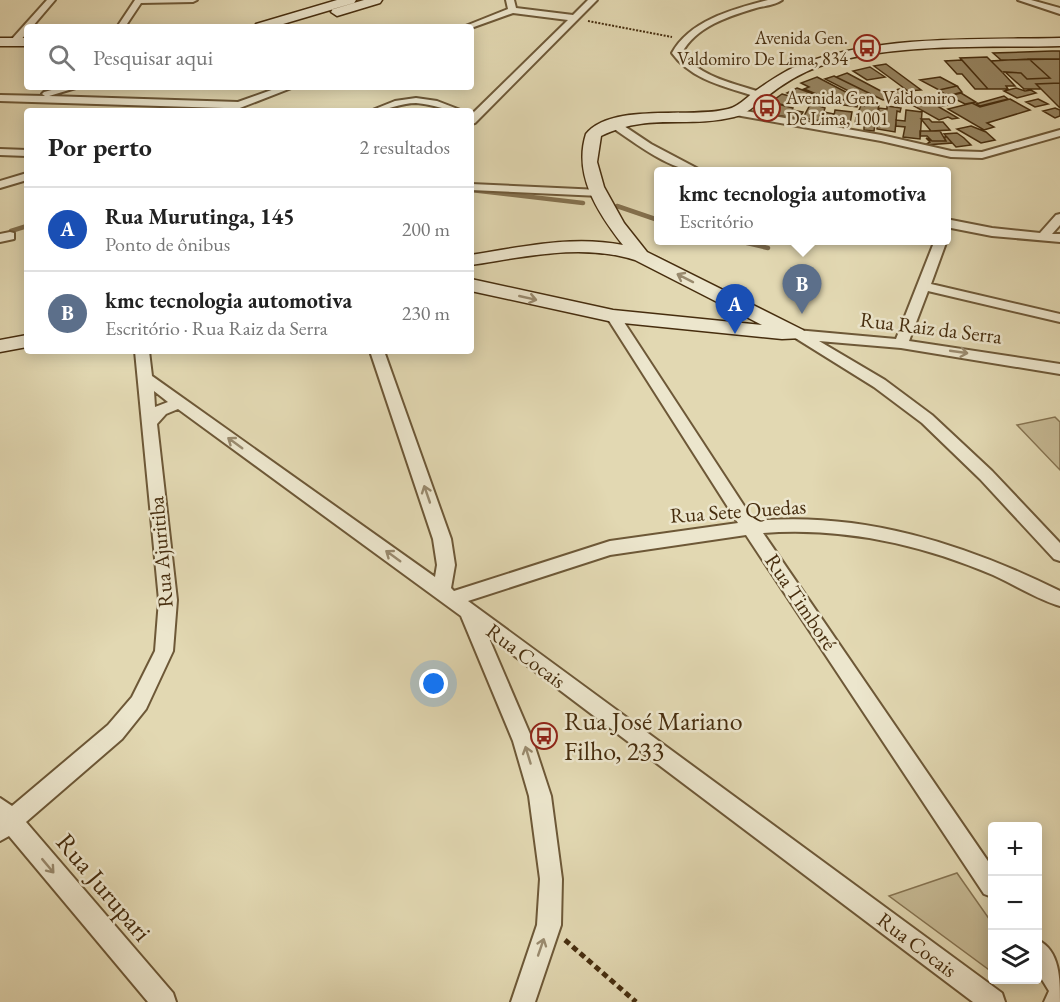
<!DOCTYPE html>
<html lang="pt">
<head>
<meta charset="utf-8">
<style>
  body { margin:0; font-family:"EB Garamond",serif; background:#f2f2f2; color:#222 }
  .controls { position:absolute; right:18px; bottom:18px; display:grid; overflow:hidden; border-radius:6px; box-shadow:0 3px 15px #0003 }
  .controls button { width:54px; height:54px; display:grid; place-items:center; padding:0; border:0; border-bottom:2px solid #e0e0e0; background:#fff; color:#222; font:30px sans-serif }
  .you { position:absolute; left:434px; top:684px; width:21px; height:21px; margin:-15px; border:4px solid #fff; border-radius:50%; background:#1a73e8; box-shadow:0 0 0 9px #1a73e833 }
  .badge { display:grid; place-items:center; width:39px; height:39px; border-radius:50%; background:#0b8043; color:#fff; font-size:20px; font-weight:700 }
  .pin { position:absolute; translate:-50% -50px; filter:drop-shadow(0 2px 3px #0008) }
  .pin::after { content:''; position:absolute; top:32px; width:21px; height:18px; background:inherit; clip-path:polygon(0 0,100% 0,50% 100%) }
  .popup { position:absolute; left:654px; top:167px; width:297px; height:78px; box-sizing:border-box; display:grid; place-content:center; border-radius:6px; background:#fff; filter:drop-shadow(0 2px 4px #0005); font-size:20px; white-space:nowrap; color:#767676 }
  .popup b { font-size:22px; color:#222 }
  .popup::after { content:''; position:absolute; left:50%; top:100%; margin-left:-12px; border:12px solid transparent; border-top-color:#fff }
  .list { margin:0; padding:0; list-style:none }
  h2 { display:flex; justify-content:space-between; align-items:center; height:78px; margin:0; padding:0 24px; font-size:26px }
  h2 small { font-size:20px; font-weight:400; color:#767676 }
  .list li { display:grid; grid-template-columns:39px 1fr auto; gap:18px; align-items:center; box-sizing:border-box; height:84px; padding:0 24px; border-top:2px solid #e0e0e0 }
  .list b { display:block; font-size:22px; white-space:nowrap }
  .list p { margin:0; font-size:20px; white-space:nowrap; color:#767676 }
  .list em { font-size:20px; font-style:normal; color:#767676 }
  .icon { flex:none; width:33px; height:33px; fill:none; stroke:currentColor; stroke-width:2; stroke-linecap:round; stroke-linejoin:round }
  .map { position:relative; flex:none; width:1060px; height:1002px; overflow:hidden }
  .search { position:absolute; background:#fff; box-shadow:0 3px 15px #0003; left:24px; top:24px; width:450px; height:66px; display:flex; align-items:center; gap:15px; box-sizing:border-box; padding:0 21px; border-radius:6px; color:#767676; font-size:22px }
  .panel { position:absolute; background:#fff; box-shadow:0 3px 15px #0003; left:24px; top:108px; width:450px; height:246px; border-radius:6px }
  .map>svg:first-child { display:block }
</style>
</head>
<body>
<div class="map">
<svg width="1060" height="1002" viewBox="0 0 1060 1002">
  <rect width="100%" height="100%" fill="#e2d8b2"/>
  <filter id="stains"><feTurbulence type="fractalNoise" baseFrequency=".00333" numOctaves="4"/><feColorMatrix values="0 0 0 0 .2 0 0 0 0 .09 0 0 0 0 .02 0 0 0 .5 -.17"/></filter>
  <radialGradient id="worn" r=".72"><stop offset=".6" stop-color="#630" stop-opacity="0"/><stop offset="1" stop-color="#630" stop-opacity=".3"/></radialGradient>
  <path fill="#c7bb96" stroke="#867452" stroke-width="1.5" d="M1055 417 1060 422V470L1017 425Z
    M957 873 992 923V972L889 896Z"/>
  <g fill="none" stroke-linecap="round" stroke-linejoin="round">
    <path stroke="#84714f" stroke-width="4.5" d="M471 190 583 203
      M617 206 658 220
      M11 231 27 226
      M734 240 768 248"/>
  </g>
  <path fill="#978663" stroke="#462d0e" stroke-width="1.5" d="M1052 51H1060V59L1001 60 993 53Z
    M987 57 1003 73 1015 86H1006L1008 89H988L960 58Z
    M1029 59 1050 78 1027 79 1021 73 1002 72 991 61Z
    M1029 59H1060V83L1036 84 1041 89H1024L1005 72 1021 73 1027 79 1050 78Z
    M962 60 988 89H975L962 74H957L945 61Z
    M886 64 921 90 908 91 874 66Z
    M870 67 885 77 867 80 853 71Z
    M847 73 894 98 883 100 836 77Z
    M834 76 875 96 864 99 825 79Z
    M817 77 865 102 838 99 836 102 804 89 809 87 801 83Z
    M940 77 957 86 939 90 920 80Z
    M1060 83V108L1036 84Z
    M957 86 962 92 948 96 939 90Z
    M797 88 827 99 822 102 813 98 808 101 787 93Z
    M1016 88 1025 91 1031 90 1036 93 1017 98 1004 91Z
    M899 89 915 98 906 101 889 92Z
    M961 93 976 102 965 104 949 96Z
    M782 94 804 100 799 104 792 102 788 106 771 102Z
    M1004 96 1008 99 980 106 976 104Z
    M838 99 858 102 857 107 836 104Z
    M911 99 917 103 935 99 947 105 939 107 958 118 952 119 948 117 939 120 905 101Z
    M1010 99 1030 110 987 123 994 127 984 130 948 109 972 103 980 107Z
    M1038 99 1048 104 1035 107 1026 102Z
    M766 101 793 108 792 110 803 112 799 119 776 115 777 110 764 107 763 104Z
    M811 103 825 108 821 121 803 118Z
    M870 103 879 105 876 118 856 116 861 106H869Z
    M887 106 901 108 900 112 897 111 895 132 877 129 879 108 887 109Z
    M1055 108 1060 110V116L1055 118 1043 111Z
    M835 110 852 112 850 124 833 122Z
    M906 110 922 112 920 139 903 137 905 127 896 126V120L905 121Z
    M824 112 834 114 832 122 822 120Z
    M856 116 876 118 874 131 864 130V126L855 125Z
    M921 119H929L932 122H943L950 130 931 131Z
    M971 126 986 132 995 140 981 143 957 129Z
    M920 131H940L946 141H932L927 136H920Z
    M957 133 964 138 971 145 956 147 944 134Z
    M944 137H947L952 143 925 145 930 142 926 138 932 141H946Z"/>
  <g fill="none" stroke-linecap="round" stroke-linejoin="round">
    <defs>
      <path id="street" d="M47 0H55L32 27H27V33L17 44H11V40Z
        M135 0H197L193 2 141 3 125 27H117Z
        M506 0H514L516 8 573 15 588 0H597L475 123 471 124V115L568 20 513 13 471 28 463 27 508 9Z
        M768 0H782C775 5 764 6 756 8 729 16 695 27 682 53 699 77 736 84 763 93V97H757C727 87 691 80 672 53 690 20 734 9 768 0Z
        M1018 0H1031L1060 8V14Z
        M63 87H79L49 96 238 102 280 87H294L232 111H224V108L0 101V95L45 96 42 94 44 92Z
        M416 98 437 101 463 111C447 111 433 104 416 103 400 103 386 111 370 111L395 101Z
        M734 109 881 135 951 151 982 152 1060 130V136L982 158 951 157 881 141 730 114V110Z
        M610 122H618L651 144 704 172C671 172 637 144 610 126Z
        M0 149 27 150V156L0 155Z
        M27 173V180L0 188V181Z
        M471 184 600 190 606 193 600 196 471 190Z
        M1060 214V225L1052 234H1060V242L992 236 946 227V219L992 228 1040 233 1056 215Z
        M10 232 14 233V239L0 242V234Z
        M946 238 947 240 931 284 1060 314V322L928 291 909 341 1060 364V374L901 348 819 341 885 380 932 415 992 471 1060 543V561L1054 559 980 479 922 423 874 387 789 334 796 330 896 339 935 240H946Z
        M613 312 620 316 754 521C862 511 965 544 1060 591V606C1037 599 1015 585 993 575 920 544 842 527 763 533L992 867V897L984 894 746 535 610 555 468 601 1002 993 1005 1002H973L488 636 533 741 551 796 562 879 561 925 535 1002H511L537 925 540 879 529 796 513 741 461 616 178 409 166 414 157 424 177 600 173 651 146 709 122 739 26 822 173 993 176 1002H148L9 836 0 841V798L12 806 108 725 132 697 155 651 159 600 135 351H149L152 376 435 577 437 565 433 539 370 351H384L451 539 455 565 451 588 454 591 610 541 738 523 606 316ZM154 391 168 402 155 407Z
        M1038 940C1060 951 1060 979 1060 1002H1044L1049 991 1038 973Z"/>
      <path id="secondary" d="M337 0H356L354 3 273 27H254L256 24Z
        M364 0H382L380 3 337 16 331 12 333 9Z
        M0 38H27V46H0Z
        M1060 38V46C981 48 896 42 820 66 800 73 781 85 765 98 755 105 747 114 734 117 685 129 650 112 601 136L597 162 604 187 624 223 647 252 803 330 806 334 803 338 782 339 613 322 471 291V279L613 310 762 325 635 260C581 243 525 257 471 265V255C521 247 572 235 623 245 598 213 573 175 586 134 612 102 691 119 728 109 738 107 746 98 754 92 771 80 790 67 810 61 890 35 977 40 1060 38Z
        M27 335V347L0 352V340Z"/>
    </defs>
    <use href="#street" stroke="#6d5837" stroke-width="4"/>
    <use href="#secondary" stroke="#462d0e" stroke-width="3"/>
    <path stroke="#462d0e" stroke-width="2" stroke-dasharray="2 1.5" stroke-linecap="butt" d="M588 21 672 37"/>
    <path stroke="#462d0e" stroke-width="5" stroke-dasharray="6 4" stroke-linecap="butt" d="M565 940 636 1002"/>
    <use href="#street" fill="#ece6cd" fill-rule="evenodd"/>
    <use href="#secondary" fill="#ece6cd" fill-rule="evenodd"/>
  </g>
  <defs><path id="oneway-shaft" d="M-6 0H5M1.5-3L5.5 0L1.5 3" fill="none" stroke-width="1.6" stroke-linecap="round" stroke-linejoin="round" transform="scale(1.5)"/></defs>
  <g stroke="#998a6e">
    <use href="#oneway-shaft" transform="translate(685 278) rotate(-153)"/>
    <use href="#oneway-shaft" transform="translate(528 298) rotate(13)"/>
    <use href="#oneway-shaft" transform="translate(959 352) rotate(8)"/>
    <use href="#oneway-shaft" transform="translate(235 443) rotate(-144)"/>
    <use href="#oneway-shaft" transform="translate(427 494) rotate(-109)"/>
    <use href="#oneway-shaft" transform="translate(393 556) rotate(-144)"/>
    <use href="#oneway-shaft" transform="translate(528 755) rotate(-107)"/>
    <use href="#oneway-shaft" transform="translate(48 866) rotate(50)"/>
    <use href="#oneway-shaft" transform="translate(541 947) rotate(-71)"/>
  </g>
  <defs>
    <symbol id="bus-ring" viewBox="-11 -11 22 22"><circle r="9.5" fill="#ece6cd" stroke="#8f2418" stroke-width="1.5"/><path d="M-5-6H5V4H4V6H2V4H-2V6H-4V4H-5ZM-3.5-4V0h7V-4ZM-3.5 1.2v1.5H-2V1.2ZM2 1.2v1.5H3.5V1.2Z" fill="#8f2418"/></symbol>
  </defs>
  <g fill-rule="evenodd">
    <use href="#bus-ring" x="852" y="33" width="30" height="30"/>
    <use href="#bus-ring" x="752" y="93" width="30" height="30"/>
    <use href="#bus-ring" x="529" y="721" width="30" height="30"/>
  </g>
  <g text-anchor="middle" stroke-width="5" stroke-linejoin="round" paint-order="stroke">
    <g font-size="18" fill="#462d0e" stroke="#ece6cd" text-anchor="end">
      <text x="848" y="44">Avenida Gen.<tspan x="848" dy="21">Valdomiro De Lima, 834</tspan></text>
      <text x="786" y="104" text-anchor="start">Avenida Gen. Valdomiro<tspan x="786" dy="21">De Lima, 1001</tspan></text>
    </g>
    <g font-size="21" fill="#462d0e" stroke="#ece6cd">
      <text transform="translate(931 328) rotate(7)" y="7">Rua Raiz da Serra</text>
      <text transform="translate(738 511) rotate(-4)" y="7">Rua Sete Quedas</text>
      <text transform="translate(161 552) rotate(-95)" y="7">Rua Ajuritiba</text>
      <text transform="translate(801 602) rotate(56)" y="7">Rua Timboré</text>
      <text transform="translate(526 656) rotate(37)" y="7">Rua Cocais</text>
      <text transform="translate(917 945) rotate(37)" y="7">Rua Cocais</text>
    </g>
    <g font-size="26" fill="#462d0e" stroke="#ece6cd" text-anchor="start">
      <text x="564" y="730">Rua José Mariano<tspan x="564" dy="30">Filho, 233</tspan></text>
    </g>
    <g font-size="26" fill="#462d0e" stroke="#ece6cd">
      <text transform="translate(104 887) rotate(50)" y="9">Rua Jurupari</text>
    </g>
  </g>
  <rect width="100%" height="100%" filter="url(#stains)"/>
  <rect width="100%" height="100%" fill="url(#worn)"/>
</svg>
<div class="controls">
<button>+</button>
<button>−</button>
<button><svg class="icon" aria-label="layers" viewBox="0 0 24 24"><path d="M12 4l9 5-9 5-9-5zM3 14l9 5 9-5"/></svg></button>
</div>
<div class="you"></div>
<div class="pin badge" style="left:735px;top:334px;background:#1a4fb4">A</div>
<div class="pin badge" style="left:802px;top:314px;background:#5c6f8a">B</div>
<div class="popup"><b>kmc tecnologia automotiva</b>Escritório</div>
<div class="search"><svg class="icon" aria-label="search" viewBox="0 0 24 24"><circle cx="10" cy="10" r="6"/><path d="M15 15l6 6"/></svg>Pesquisar aqui</div>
<section class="panel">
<h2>Por perto<small>2 resultados</small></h2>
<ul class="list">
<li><span class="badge" style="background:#1a4fb4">A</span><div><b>Rua Murutinga, 145</b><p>Ponto de ônibus</p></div><em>200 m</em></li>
<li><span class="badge" style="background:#5c6f8a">B</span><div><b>kmc tecnologia automotiva</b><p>Escritório · Rua Raiz da Serra</p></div><em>230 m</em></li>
</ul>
</section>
</div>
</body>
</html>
